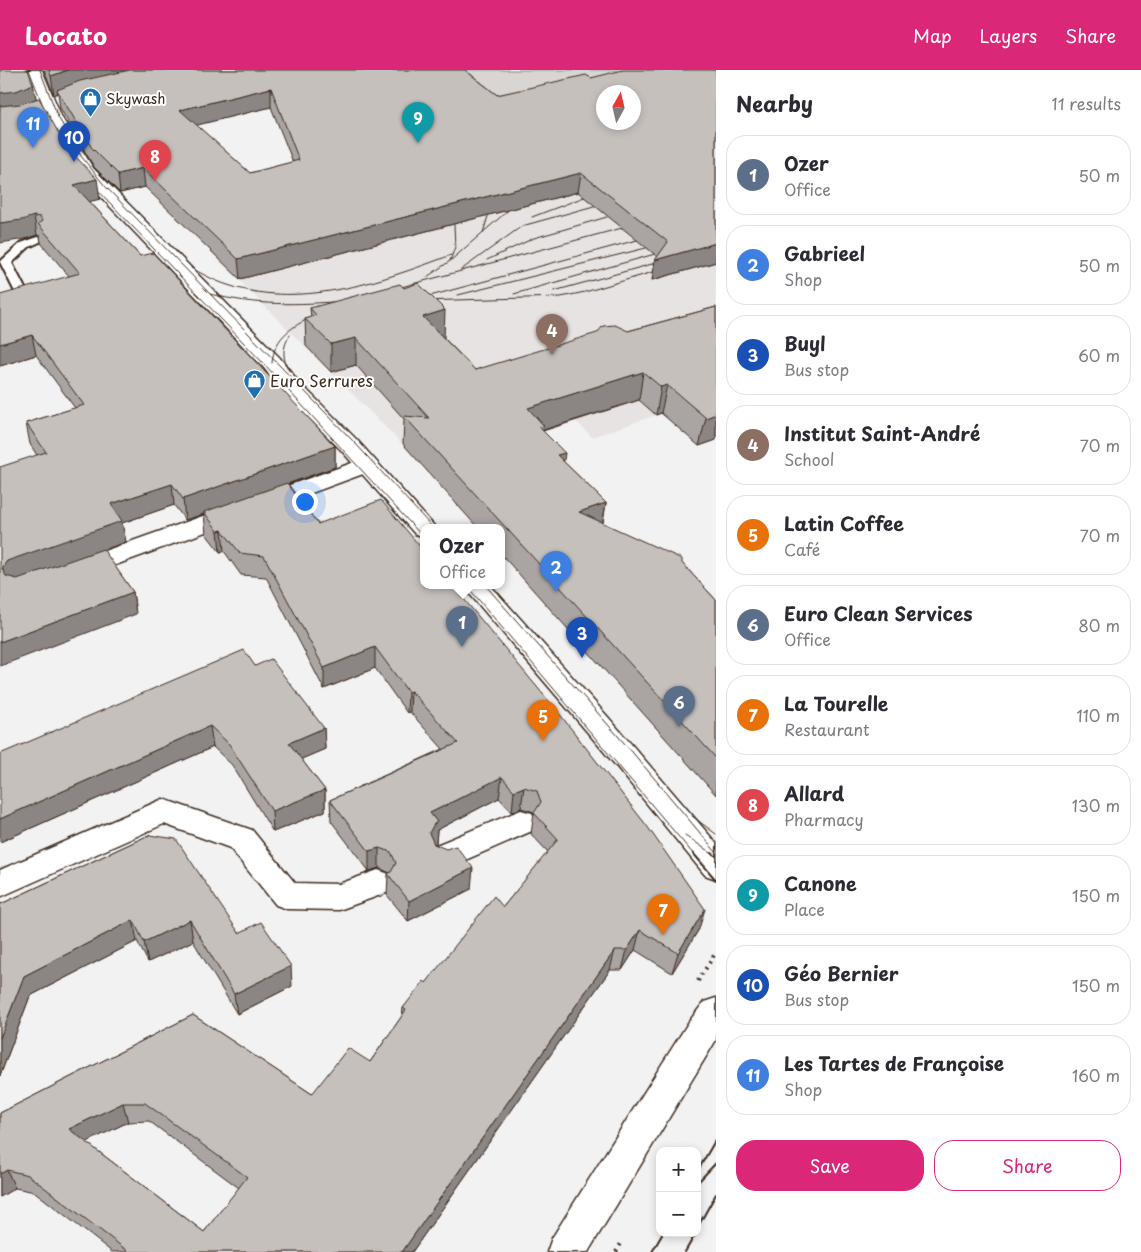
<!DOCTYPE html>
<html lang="en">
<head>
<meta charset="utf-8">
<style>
  body { margin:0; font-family:"Playpen Sans",sans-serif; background:#f7f7f7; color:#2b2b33 }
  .controls { position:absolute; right:15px; bottom:15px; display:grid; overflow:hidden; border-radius:10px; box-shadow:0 2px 8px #0003 }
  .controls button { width:45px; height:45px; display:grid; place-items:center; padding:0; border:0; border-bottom:1px solid #e1e1e2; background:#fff; color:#2b2b33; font:25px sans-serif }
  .compass { position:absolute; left:596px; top:15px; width:45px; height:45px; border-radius:50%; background:#fff; box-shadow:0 2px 8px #0003; rotate:8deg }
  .you { position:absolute; left:304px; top:431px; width:18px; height:18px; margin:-12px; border:4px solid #fff; border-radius:50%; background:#1a73e8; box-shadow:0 0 0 8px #1a73e833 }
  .badge { display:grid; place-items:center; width:32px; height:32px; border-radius:50%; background:#db2777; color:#fff; font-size:16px; font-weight:700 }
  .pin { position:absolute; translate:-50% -41px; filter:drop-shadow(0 1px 2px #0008) }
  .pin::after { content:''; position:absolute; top:26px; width:18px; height:15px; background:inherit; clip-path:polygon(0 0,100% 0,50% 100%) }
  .popup { position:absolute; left:420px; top:454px; width:85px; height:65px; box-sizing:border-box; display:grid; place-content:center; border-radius:10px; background:#fff; filter:drop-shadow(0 1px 4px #0005); font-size:16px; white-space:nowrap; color:#7c7c81 }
  .popup b { font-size:19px; color:#2b2b33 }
  .popup::after { content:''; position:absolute; left:50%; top:100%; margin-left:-10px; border:10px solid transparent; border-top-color:#fff }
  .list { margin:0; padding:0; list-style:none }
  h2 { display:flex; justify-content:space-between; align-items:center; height:65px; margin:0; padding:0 20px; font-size:21px }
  h2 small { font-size:16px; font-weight:400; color:#7c7c81 }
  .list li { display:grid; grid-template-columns:32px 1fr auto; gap:15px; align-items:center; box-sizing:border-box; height:80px; margin:0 10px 10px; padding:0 10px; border:1px solid #e1e1e2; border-radius:20px }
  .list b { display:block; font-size:19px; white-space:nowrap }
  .list p { margin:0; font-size:16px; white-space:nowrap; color:#7c7c81 }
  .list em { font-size:16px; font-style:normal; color:#7c7c81 }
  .actions { display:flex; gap:10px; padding:15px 20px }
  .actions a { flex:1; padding:11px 0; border:1px solid #db2777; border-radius:20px; text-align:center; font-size:18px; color:#db2777 }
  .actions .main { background:#db2777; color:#fff }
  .map { position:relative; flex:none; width:716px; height:1182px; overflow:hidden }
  header { display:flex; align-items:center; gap:30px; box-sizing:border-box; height:70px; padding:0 25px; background:#db2777; color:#fff }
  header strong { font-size:24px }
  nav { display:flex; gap:28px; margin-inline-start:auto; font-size:18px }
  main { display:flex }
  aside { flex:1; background:#fff }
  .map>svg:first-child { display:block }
</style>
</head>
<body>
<header>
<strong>Locato</strong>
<nav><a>Map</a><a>Layers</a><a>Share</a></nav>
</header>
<main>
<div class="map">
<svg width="716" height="1182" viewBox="0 0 716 1182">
  <rect width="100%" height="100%" fill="#f3f2f2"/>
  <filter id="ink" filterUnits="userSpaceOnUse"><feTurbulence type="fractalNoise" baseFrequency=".02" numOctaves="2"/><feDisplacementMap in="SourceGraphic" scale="10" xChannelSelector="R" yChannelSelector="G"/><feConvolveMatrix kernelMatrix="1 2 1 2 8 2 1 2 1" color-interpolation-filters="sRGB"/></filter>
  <g filter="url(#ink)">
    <path fill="#e6e3e2" d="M716 7V328L712 326 592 367 575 350 425 397 199 170 365 129 604 52H634Z"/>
    <path fill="#d8d5d2" stroke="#8a8078" d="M416 0H687L634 22H604L541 44Z"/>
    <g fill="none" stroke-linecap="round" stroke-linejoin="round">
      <defs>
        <path id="lane" d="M38 167 42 168 44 170 29 177 12 193 33 234 27 238 21 234 0 192 21 173Z"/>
        <path id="street" d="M366 388 374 390 378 395 374 400 83 507 74 510 65 507 61 501 65 495Z
          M163 729 252 760 295 813 339 814 378 800 389 804 394 813 389 822 339 840 287 839 276 835 230 778 164 754 0 827V800Z
          M521 740 532 743 536 752 532 761 456 794 445 798 434 794 429 785 434 776Z"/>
        <path id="secondary" d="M26 0H42L62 48 93 98 280 288 297 310 357 370 436 458H423V466L415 464 341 380 281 320 264 298 81 106 44 48Z
          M463 516H491L608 647 716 773V809L705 805 617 697Z"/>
        <path id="primary" d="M716 928V970L588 1182H547L552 1168 688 953 704 932Z"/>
      </defs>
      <use href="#lane" stroke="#3b2a1e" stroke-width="4"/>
      <use href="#street" stroke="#3b2a1e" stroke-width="3"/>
      <use href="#secondary" stroke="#3b2a1e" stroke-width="3"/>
      <use href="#primary" stroke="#3b2a1e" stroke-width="3"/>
      <path stroke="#3b2a1e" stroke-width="4" stroke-dasharray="2 5" stroke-linecap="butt" d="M698 911 716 882
        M616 1182 622 1172"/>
      <use href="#lane" fill="#fff" fill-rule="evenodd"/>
      <use href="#street" fill="#fff" fill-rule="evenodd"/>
      <use href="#secondary" fill="#fff" fill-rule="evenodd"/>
      <use href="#primary" fill="#fff" fill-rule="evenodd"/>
      <path stroke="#3b2a1e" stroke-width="1" d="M29 0 49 51
        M40 0 58 47 81 86 105 116 355 373 433 458
        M89 111 265 295 423 467
        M532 147 587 126
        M483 163 488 146
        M487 190 534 168 607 147
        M450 191 455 177 454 155
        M191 198C201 203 211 209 222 213 297 241 380 212 451 185
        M461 200 522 156 594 136
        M427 207 450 191 520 130
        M390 220 622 158
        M554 221 663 191
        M210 224C255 236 298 235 344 231
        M514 224 655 184
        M458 225 646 178
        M430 226 637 170
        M421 231 561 227 585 222 667 198
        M272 293C274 265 295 255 318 244
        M289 301C282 288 282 277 290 265
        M467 516 694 785
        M486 516 633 683 716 782
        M692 746 716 764
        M685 765 714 785"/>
      <path stroke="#3b2a1e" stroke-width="2" d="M693 783 716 810
        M712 783 716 786
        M697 1102 716 1069
        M697 1113 716 1093
        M697 1158 716 1124
        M652 1182 663 1163
        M685 1182 696 1163"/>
    </g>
    <path fill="#aaa5a3" stroke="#3b2a1e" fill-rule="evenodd" d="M44 0H465L497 25 591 8 716 0V192L652 210 658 187 578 122 240 209 145 117 120 123 94 97 60 38 58 23 54 25ZM271 37 293 92 250 103 196 55Z
      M33 14 36 29 100 129 89 131 140 186 335 376V397L288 414 318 454 699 859 672 903 635 880 622 900H610L412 1182H112L35 1122 15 1118 0 1127V1043L193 945 312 1024 370 992 402 946 403 938 426 913 503 837 548 782 531 764 534 742 521 738 512 742 499 728 437 760 436 773 434 774 471 819 408 851 387 825 388 804 390 803 379 798 369 801 331 751 330 730 443 679 410 642 407 643 375 598 324 619 266 507 241 505 224 481 220 482 206 464 204 444 185 450 174 435 122 453 126 472 103 480 133 522 136 544 30 374 26 353 75 338 36 285 0 296 69 206 41 173 40 166 37 165 25 169ZM149 1051 239 1118 204 1162 86 1072 128 1052Z
      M716 237V370L699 376 661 343 656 345 639 330 543 361 563 391 606 433 603 453 682 493 716 530V725L501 484V458H478L403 374 404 349 356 295 331 302 306 276 305 249 311 247 310 238 444 268 475 300 628 261Z
      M255 596 324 658 325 679 301 689 325 720V741L273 762 232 695 213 677 0 772Z
      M149 765 239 863 292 916 237 944 193 871 148 892 137 871 30 926 0 1006V833L1 834Z"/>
    <path fill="#8b8684" stroke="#3b2a1e" d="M68 0H152L57 20 58 23 54 25 51 6Z
      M33 14 37 32 0 42V23Z
      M271 18V37L181 59 180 40Z
      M143 98 145 117 120 123 118 104Z
      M581 103 578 122 240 209 238 189Z
      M97 109 100 129 77 135 74 115Z
      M34 146 37 165 25 169 0 173V153Z
      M716 173V192L652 210 655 190Z
      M445 240 444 268 423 247Z
      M32 265 36 285 0 296V274Z
      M356 268V295L331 302V274Z
      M643 302 639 330 543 360 540 384 528 338Z
      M667 315 661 343 656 345 661 317Z
      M716 344V370L699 376 706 348Z
      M335 376V397L205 443 204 442V444L185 450 183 429Z
      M565 383 561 411 557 385Z
      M172 414 174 435 122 453 126 472 12 512 7 519 2 498 7 491 111 434Z
      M606 433 601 461 579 442Z
      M222 460 224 481 220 482 218 461Z
      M133 522 136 544 0 596V572Z
      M375 577V598L324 619V598Z
      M411 621 410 642 407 643 408 622Z
      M210 656 213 677 0 772V749Z
      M324 658 325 679 290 694 289 673Z
      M502 707 499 728 437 760 436 773 432 775 427 784 430 743Z
      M524 717 521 738 512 742 514 721Z
      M325 720V741L273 762 272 741Z
      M379 778V798L369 801V781Z
      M473 798 471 819 408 851 409 831Z
      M705 839 699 859 672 903 678 883Z
      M133 850 137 871 30 926 0 1006V968L24 906Z
      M190 850 193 871 148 892 144 872Z
      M640 860 635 880 622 900 627 880Z
      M615 880 610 900 412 1182H402Z
      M291 896 292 916 237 944 234 924Z
      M123 1033 128 1052 75 1078 69 1059Z
      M7 1100 15 1118 0 1127V1104Z"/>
    <path fill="#c6c0bd" stroke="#3b2a1e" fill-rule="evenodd" d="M0 0H28L33 14 16 21 0 23Z
      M49 0H68L51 6Z
      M130 0H465L497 25 586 5 591 8 623 0H716V173L655 190 668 172 581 103 238 189 143 98 118 104 92 78 57 20 80 11ZM271 18 299 90 250 103 180 40ZM604 22H634V52H604Z
      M39 28 62 69 77 88 97 109 74 115 140 186 153 183 335 376 183 429 172 414 111 434 122 451 7 491 2 498 6 506 17 509 103 479 133 522 0 572V397L46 382 26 353 84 335 32 265 0 274V225L80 203 38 154 42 151 40 147 34 146 22 150 0 153V36L20 34Z
      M418 213 445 240 423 247 475 300 597 263 603 256 615 255 628 261 716 237V344L706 348 667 315 661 317 643 302 528 338 544 356 539 357 565 383 557 385 606 433 579 442 682 489V493L716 530V688L404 346 429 348 356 268 331 274 305 249 316 245 310 238 400 214 404 218Z
      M287 413 318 454 381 430 423 480V516H453L562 647 647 756 705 839 678 883 640 860 627 880H615L402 1182H129L28 1105 7 1100 0 1104V1043L193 945 312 1024 348 978 370 992 406 940 403 938 424 911 426 913 494 826 503 837 558 769 534 743 541 732 537 721 524 717 514 721 502 707 430 743 437 752 434 754 429 763 434 774 446 779 456 776 473 798 409 831 388 804 391 802 396 793 391 782 379 778 369 781 330 730 458 673 411 621 408 622 375 577 324 598 264 486 240 483 222 460 218 461 204 442ZM123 1033H145L247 1107 204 1162 69 1059Z
      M244 580 255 596 271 589 324 658 289 673 325 720 272 741 229 674 210 656 0 749V684Z
      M149 765 176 769 239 863 261 852 291 896 234 924 190 850 144 872 133 850 24 906 0 968V833L1 834Z"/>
  </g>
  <defs>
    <symbol id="shop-pin" viewBox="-11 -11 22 30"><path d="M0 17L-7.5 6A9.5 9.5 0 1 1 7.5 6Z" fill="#1f6fb2" stroke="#fff"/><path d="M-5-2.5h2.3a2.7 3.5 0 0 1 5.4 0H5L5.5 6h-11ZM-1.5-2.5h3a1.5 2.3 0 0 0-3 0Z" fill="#fff"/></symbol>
  </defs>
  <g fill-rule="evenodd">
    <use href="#shop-pin" x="78" y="16" width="25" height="34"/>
    <use href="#shop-pin" x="242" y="298" width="25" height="34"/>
  </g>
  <g text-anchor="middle" stroke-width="4" stroke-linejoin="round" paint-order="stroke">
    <g font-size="14" fill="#3b2a1e" stroke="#fff" text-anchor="start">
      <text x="106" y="34">Skywash</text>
    </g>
    <g font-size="16" fill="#3b2a1e" stroke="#fff" text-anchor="start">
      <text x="270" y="317">Euro Serrures</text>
    </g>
  </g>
</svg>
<div class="controls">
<button>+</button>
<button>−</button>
</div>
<svg class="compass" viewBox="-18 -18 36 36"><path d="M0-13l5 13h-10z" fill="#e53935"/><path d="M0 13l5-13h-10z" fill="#7c7c81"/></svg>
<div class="you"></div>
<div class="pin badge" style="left:462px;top:577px;background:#5c6f8a">1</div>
<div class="popup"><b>Ozer</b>Office</div>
<div class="pin badge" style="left:556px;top:522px;background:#3f7fe0">2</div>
<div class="pin badge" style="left:582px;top:588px;background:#1a4fb4">3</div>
<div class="pin badge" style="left:552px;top:285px;background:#8d6e63">4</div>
<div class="pin badge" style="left:543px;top:671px;background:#e8710a">5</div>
<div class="pin badge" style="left:679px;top:657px;background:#5c6f8a">6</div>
<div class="pin badge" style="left:663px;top:865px;background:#e8710a">7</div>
<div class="pin badge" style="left:155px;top:111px;background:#e0444e">8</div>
<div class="pin badge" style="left:418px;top:73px;background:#0f9aa8">9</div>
<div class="pin badge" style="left:74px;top:92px;background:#1a4fb4">10</div>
<div class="pin badge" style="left:33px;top:78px;background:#3f7fe0">11</div>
</div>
<aside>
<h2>Nearby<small>11 results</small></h2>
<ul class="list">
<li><span class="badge" style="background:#5c6f8a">1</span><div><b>Ozer</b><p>Office</p></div><em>50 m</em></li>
<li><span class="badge" style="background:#3f7fe0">2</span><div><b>Gabrieel</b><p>Shop</p></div><em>50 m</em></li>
<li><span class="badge" style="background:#1a4fb4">3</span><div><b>Buyl</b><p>Bus stop</p></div><em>60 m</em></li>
<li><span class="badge" style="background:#8d6e63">4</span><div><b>Institut Saint-André</b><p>School</p></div><em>70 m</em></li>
<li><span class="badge" style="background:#e8710a">5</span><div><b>Latin Coffee</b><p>Café</p></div><em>70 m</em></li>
<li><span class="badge" style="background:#5c6f8a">6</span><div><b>Euro Clean Services</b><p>Office</p></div><em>80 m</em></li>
<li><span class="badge" style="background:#e8710a">7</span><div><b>La Tourelle</b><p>Restaurant</p></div><em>110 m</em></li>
<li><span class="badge" style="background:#e0444e">8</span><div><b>Allard</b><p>Pharmacy</p></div><em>130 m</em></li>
<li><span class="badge" style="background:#0f9aa8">9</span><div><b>Canone</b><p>Place</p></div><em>150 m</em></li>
<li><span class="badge" style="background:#1a4fb4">10</span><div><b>Géo Bernier</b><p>Bus stop</p></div><em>150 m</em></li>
<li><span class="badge" style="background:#3f7fe0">11</span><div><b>Les Tartes de Françoise</b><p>Shop</p></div><em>160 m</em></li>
</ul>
<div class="actions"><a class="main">Save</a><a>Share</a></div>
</aside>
</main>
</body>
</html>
